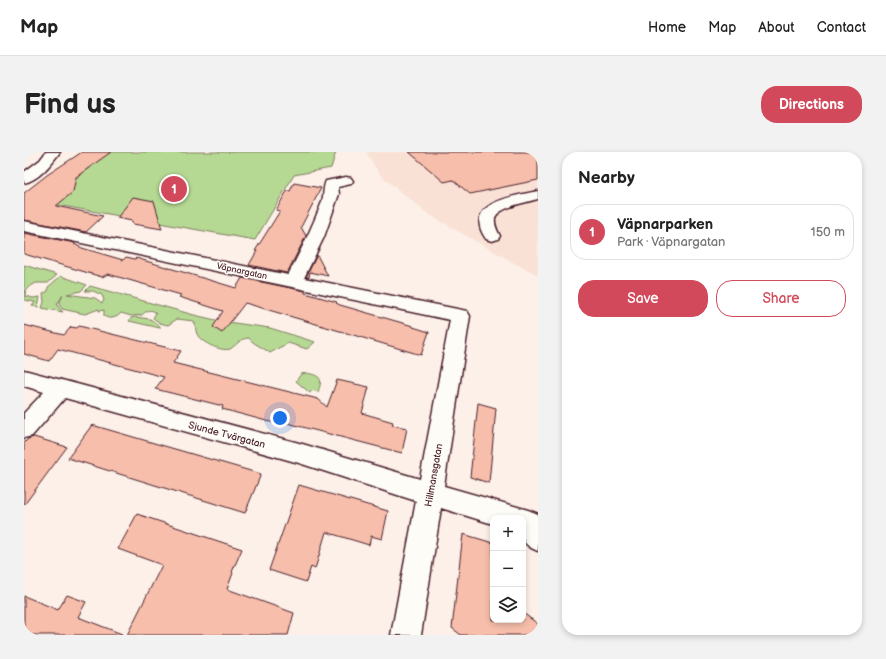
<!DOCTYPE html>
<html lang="en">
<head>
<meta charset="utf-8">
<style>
  body { margin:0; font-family:"Balsamiq Sans",sans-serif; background:#f2f2f2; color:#222 }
  .controls { position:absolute; right:12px; bottom:12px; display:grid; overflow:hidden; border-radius:8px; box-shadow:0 2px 6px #0003 }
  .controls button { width:36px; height:36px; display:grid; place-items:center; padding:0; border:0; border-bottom:1px solid #e0e0e0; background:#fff; color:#222; font:20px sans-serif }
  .you { position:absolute; left:256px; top:266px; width:14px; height:14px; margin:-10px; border:3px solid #fff; border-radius:50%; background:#1a73e8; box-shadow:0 0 0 6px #1a73e833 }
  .badge { display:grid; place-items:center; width:26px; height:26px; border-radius:50%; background:#d1495b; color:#fff; font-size:13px; font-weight:700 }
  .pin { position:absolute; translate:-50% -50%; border:2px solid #fff; box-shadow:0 1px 4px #0006 }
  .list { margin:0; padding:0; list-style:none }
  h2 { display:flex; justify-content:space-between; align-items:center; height:52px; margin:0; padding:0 16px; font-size:17px }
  h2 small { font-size:13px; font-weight:400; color:#767676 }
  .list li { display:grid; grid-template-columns:26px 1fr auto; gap:12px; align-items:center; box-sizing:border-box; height:56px; margin:0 8px 8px; padding:0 8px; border:1px solid #e0e0e0; border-radius:16px }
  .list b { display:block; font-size:15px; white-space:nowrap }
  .list p { margin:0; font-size:13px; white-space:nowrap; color:#767676 }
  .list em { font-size:13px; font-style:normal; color:#767676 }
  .actions { display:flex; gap:8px; padding:12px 16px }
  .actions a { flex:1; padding:9px 0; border:1px solid #d1495b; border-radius:16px; text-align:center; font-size:14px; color:#d1495b }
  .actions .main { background:#d1495b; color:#fff }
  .icon { flex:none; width:22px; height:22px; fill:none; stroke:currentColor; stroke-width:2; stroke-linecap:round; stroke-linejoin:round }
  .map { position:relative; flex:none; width:514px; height:483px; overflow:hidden; border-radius:16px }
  header { display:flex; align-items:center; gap:24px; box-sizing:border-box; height:56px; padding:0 20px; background:#fff; border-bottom:1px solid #e0e0e0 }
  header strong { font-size:19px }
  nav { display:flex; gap:22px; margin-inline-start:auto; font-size:14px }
  .intro { display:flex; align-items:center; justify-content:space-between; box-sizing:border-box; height:96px; padding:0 24px }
  h1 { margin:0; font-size:28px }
  .button { padding:10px 18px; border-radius:16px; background:#d1495b; color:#fff; font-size:14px; font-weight:700 }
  main { display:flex; gap:24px; padding:0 24px }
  aside { flex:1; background:#fff; border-radius:16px; box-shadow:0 2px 6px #0003 }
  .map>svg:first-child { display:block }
</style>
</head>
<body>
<header>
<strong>Map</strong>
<nav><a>Home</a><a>Map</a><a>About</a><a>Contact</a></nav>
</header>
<div class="intro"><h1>Find us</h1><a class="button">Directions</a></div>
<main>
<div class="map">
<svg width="514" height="483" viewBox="0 0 514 483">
  <rect width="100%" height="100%" fill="#fcf0e8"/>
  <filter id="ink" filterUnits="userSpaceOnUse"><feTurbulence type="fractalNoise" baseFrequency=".025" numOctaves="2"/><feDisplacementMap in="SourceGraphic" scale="8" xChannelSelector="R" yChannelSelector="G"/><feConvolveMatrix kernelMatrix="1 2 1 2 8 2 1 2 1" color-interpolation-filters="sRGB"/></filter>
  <g filter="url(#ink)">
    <path fill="#fae1d6" d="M342 0H514V123L492 112 404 62 356 23Z"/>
    <path fill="#b5d993" stroke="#807c5f" d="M84 0H312L307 16 270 23 231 88 22 51Z
      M0 113 33 123 24 131H12L2 137 1 142 2 144 9 146 16 145 14 155 8 154 11 150 0 148Z
      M37 124 63 133 57 139 43 142 71 146 78 151 80 148 78 143 69 139H61L66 134 170 163 196 169 246 176 291 190 283 197 264 191 246 201C240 196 229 192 225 186 216 186 213 193 206 197 197 200 176 190 173 182 171 178 172 173 170 169L153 167 144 173 136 171 129 166 132 161C127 156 122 159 118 163L107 164 97 161C93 166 85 168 80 164V158L75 159V157L61 162 38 157 35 152 39 143 33 152 35 156 39 160 18 156 20 150 19 142 24 139V135Z
      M111 165 126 167 136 174V176L105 169 107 166Z
      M283 221C297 224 299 226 294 240L288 238 286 241 272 229 277 222Z"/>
    <path fill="#f6beab" stroke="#4a1f2b" d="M58 0H87L52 25 49 40 32 54 79 64 62 80 0 68V41L23 23Z
      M385 0H514V28L446 42 429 28 420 30Z
      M270 31 297 36 277 75 282 84 263 121 225 113 233 99H231L256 59 252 58 263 39H266Z
      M109 45 130 49 138 77 109 72 108 69 93 66Z
      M0 81 51 91 50 92 58 96 99 108 102 105 111 107 112 106 212 136 218 126 281 139V141L313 150 312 151 316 153 389 174V175L405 180 397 203 221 151 198 181 189 175 199 159 155 145 157 143 84 122 78 125 0 102Z
      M293 103 304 124 286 120 285 125H282Z
      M0 173 40 183 47 175 53 176 55 174 157 199 149 211 294 247 303 255 313 228 345 235 338 261 369 270 368 273 383 276 378 301 263 271 261 274 198 257 199 254 131 237 140 225 34 197 25 209 0 202Z
      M454 251 472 256 465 331 446 325Z
      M68 273 237 322 221 361 44 306Z
      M10 285 43 295 0 353V291L4 287Z
      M275 333 364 359 358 387 347 384 345 393 302 380 291 417 287 415 282 430 245 418Z
      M113 362 218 397 208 420 209 421 203 437 270 461 264 483H103L138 413 94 397Z
      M439 382 469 391V468H499V461L514 472V483H437L428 476Z
      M43 443 62 450 54 465 98 482V483H0V444L34 458Z"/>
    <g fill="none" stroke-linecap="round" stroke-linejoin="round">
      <defs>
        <path id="minor" d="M22 0H36C27 12 15 28 0 31V20L16 8Z
          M322 25 327 26 329 29 327 32 314 35 315 42 300 85 280 126 443 159 446 164 420 334 504 358 514 362V399C495 392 499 384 499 366H469V372L417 356 397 483H367L392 349 275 311 41 246 8 284 0 286V261L20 240 0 234V218L275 291 396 327 426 168 0 79V69L264 123C277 99 288 75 298 50 300 43 299 34 302 29Z
          M514 39V47C504 50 474 55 471 66 470 73 473 78 476 84L474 87 468 89 462 87C437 51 490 44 514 39Z"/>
      </defs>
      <use href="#minor" stroke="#4a1f2b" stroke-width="3"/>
      <use href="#minor" fill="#fdfcf7" fill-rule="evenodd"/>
    </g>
  </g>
  <g text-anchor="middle" stroke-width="3.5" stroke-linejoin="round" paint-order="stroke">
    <g font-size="9" fill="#4a1f2b" stroke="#fdfcf7">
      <text transform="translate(218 119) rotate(12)" y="3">Väpnargatan</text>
    </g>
    <g font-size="10" fill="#4a1f2b" stroke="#fdfcf7">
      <text transform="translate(203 282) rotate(15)" y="4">Sjunde Tvärgatan</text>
      <text transform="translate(409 323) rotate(-80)" y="4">Hillmansgatan</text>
    </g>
  </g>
</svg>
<div class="controls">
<button>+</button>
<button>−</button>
<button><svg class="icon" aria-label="layers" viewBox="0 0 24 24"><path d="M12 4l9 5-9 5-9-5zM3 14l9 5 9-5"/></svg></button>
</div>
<div class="you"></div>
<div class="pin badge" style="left:150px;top:37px">1</div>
</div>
<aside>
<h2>Nearby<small></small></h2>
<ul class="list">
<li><span class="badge">1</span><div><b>Väpnarparken</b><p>Park · Väpnargatan</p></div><em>150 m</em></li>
</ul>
<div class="actions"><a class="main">Save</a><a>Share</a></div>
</aside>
</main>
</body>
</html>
